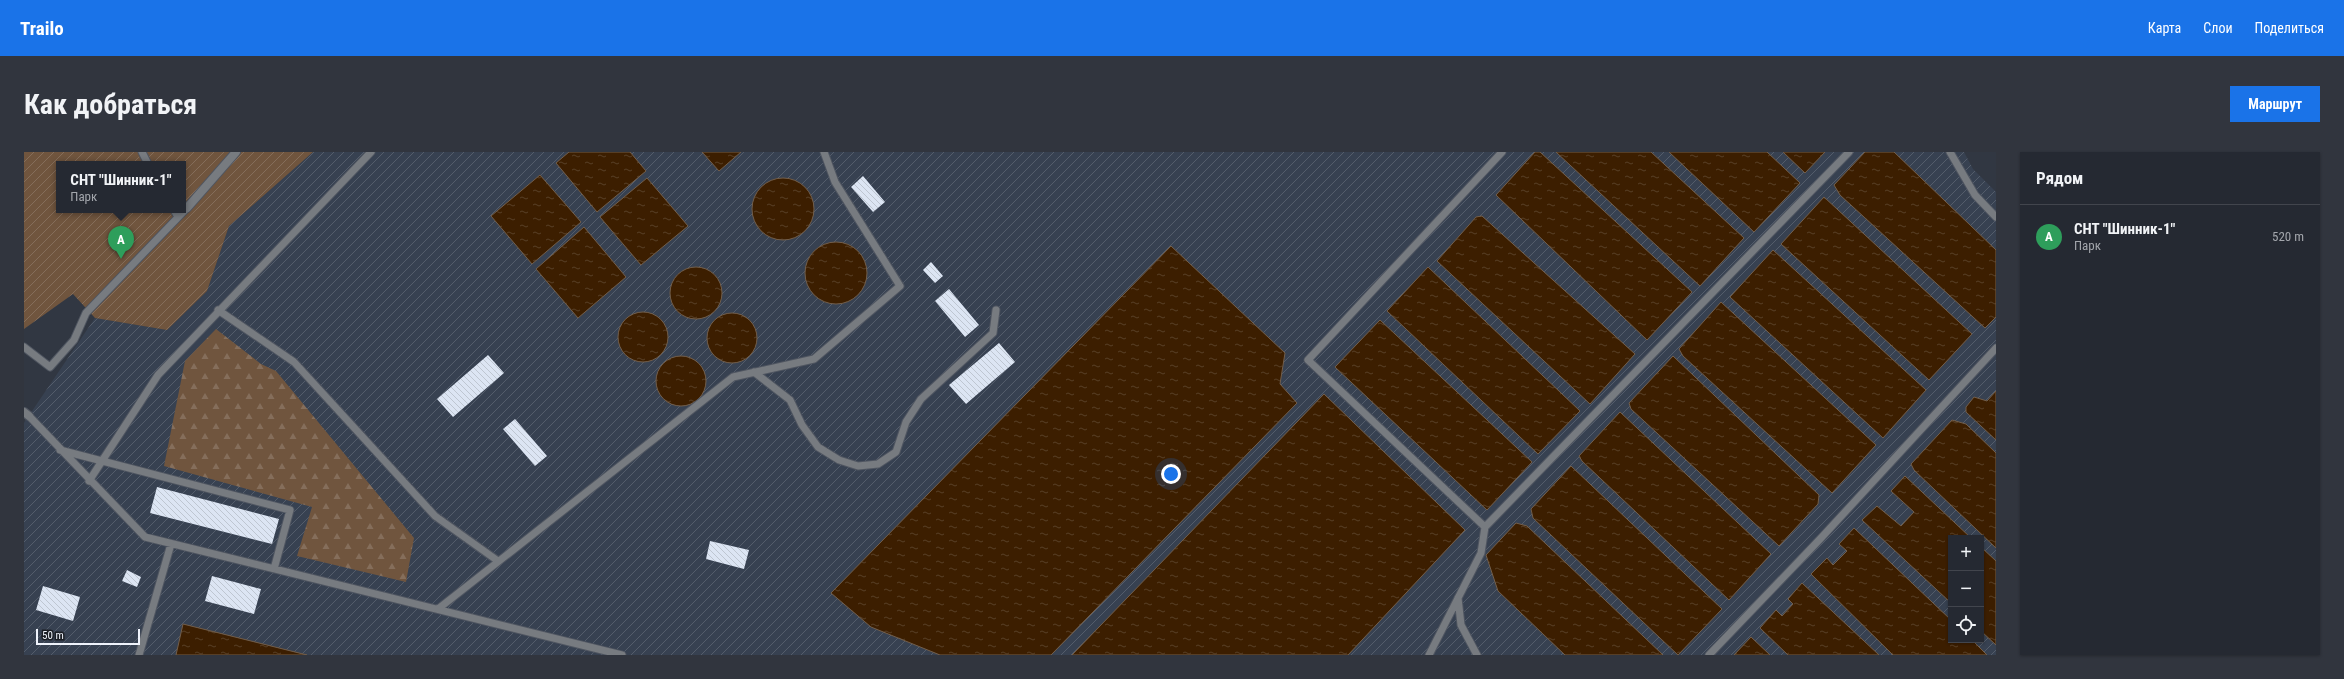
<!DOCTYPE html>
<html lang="ru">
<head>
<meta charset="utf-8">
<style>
  body { margin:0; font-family:"Roboto Condensed",sans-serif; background:#31353e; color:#f1f3f6 }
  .controls { position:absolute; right:12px; bottom:12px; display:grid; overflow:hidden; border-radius:0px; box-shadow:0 1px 3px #0004 }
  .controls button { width:36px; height:36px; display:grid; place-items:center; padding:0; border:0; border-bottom:1px solid #42454d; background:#252932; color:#f1f3f6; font:20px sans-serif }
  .scale { position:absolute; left:12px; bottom:10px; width:104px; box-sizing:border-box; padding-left:4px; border:2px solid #eff3fb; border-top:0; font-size:11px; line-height:14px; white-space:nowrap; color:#eff3fb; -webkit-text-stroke:3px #1b1e23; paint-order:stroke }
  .you { position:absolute; left:1147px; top:322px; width:14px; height:14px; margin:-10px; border:3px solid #fff; border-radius:50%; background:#1a73e8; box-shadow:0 0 0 6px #1a73e833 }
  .badge { display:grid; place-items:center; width:26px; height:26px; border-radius:50%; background:#1a73e8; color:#fff; font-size:13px; font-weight:700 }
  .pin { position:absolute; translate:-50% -33px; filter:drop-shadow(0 1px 2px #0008) }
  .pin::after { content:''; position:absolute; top:21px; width:14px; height:12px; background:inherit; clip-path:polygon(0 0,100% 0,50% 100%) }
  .popup { position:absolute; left:32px; top:9px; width:130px; height:52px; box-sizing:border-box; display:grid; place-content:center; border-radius:0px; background:#252932; filter:drop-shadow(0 1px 3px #0005); font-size:13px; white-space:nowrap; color:#a3a6ac }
  .popup b { font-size:15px; color:#f1f3f6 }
  .popup::after { content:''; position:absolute; left:50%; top:100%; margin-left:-8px; border:8px solid transparent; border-top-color:#252932 }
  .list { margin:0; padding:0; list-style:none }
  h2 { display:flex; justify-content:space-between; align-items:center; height:52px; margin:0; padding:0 16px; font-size:17px }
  h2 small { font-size:13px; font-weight:400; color:#a3a6ac }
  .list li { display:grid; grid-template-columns:26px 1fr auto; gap:12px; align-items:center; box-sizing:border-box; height:64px; padding:0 16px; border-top:1px solid #42454d }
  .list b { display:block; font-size:15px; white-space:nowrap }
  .list p { margin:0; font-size:13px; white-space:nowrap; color:#a3a6ac }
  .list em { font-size:13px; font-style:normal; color:#a3a6ac }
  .icon { flex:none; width:22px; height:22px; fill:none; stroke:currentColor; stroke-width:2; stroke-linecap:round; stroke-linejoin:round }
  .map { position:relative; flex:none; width:1972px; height:503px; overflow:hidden; border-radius:0px }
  header { display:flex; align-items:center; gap:24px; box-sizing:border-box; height:56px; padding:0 20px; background:#1a73e8; color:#fff }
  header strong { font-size:19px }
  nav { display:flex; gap:22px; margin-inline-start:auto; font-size:14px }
  .intro { display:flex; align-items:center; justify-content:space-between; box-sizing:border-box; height:96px; padding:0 24px }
  h1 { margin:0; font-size:28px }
  .button { padding:10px 18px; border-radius:0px; background:#1a73e8; color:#fff; font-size:14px; font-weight:700 }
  main { display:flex; gap:24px; padding:0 24px }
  aside { flex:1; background:#252932; border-radius:0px; box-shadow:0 1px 3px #0004 }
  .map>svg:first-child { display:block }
</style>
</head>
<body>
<header>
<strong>Trailo</strong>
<nav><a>Карта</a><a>Слои</a><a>Поделиться</a></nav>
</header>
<div class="intro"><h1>Как добраться</h1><a class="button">Маршрут</a></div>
<main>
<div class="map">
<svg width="1972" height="503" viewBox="0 0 1972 503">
  <defs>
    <pattern id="industrial-furrows" width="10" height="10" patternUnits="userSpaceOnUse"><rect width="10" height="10" fill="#374151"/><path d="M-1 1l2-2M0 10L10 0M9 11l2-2" fill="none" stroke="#545d6b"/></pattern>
    <pattern id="forest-firs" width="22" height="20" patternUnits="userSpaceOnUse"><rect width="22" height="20" fill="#70553e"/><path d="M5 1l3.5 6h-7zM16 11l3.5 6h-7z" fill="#856e5b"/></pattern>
    <pattern id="garden-furrows" width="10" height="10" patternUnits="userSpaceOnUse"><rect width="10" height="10" fill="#70553e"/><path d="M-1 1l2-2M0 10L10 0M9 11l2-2" fill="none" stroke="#856e5b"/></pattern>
    <pattern id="water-ripples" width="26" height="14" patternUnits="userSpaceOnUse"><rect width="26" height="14" fill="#3c1e00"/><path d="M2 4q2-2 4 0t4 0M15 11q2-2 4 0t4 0" fill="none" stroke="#583f26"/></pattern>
    <pattern id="building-back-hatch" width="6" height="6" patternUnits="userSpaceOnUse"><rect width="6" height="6" fill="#dce5f3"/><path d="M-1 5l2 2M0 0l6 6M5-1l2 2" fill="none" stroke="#bec6d1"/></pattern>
  </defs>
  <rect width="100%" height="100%" fill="#313742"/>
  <path fill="url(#industrial-furrows)" fill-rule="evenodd" d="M289 0H1940L1949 17 1972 40V503H0V271L71 166 143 178 183 139 205 74ZM1927 386H1957V488H1927Z"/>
  <path fill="url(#forest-firs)" d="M192 177 237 212 252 219 390 386 382 430 273 404 288 355 140 314 161 209Z"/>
  <path fill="url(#garden-furrows)" fill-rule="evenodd" d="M0 0H289L205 74 183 139 143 178 71 166 49 142 0 177ZM35 12H159V58H35Z"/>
  <path fill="url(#water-ripples)" stroke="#725e4b" d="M545 0H606L622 19 573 60 532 11Z
    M678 0H717L695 19Z
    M1511 0H1516L1668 140 1623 188 1472 43Z
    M1532 0H1627L1720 86 1676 134Z
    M1645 0H1743L1776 31 1730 80Z
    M1759 0H1801L1781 21Z
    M1841 0H1870L1972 98V165L1961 176 1816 43 1810 33Z
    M516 23 557 70 508 112 467 64Z
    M728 57a31 31 0 1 1 62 0a31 31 0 1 1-62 0Z
    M623 26 664 74 617 113 576 65Z
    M1800 45 1948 182 1905 228 1757 92Z
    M1458 64 1611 202 1566 252 1413 109 1452 65Z
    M560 75 602 125 554 166 512 117Z
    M781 121a31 31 0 1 1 62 0a31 31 0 1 1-62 0Z
    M1147 94 1261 201 1256 232 1273 251 1027 503H916L847 475 807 441Z
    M1749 98 1902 238 1859 286 1706 145Z
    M1404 115 1556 259 1514 302 1363 159Z
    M646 141a26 26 0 1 1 52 0a26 26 0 1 1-52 0Z
    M1697 150 1852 293 1808 341 1659 204 1655 197Z
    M594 185a25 25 0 1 1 50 0a25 25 0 1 1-50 0Z
    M683 186a25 25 0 1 1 50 0a25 25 0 1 1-50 0Z
    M1356 168 1508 310 1463 358 1311 215Z
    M632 229a25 25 0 1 1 50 0a25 25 0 1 1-50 0Z
    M1649 204 1795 343 1794 352 1755 394 1607 257 1605 251Z
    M1972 239V288L1942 260V255L1950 245 1963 249Z
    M1300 242 1441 378 1324 503H1048Z
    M1596 260 1747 402 1705 448 1558 309 1555 304Z
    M1928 268 1942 272 1972 301V396L1890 318 1887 312Z
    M1547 314 1698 457 1654 503 1509 366 1507 357Z
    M1881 324 1947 386H1927V451L1838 368 1853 354 1877 374 1890 360 1867 339Z
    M1492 371 1503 374 1639 503H1541L1474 439 1462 403Z
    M1830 376 1927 468V488H1948L1963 503H1869L1787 422 1803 406 1809 413 1823 399 1815 392Z
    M1957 395 1972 409V493L1957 479Z
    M1778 431 1855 503H1764L1736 476 1752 458 1758 464 1769 452 1764 447Z
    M159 472 283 503H152Z
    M1727 485 1746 503H1710Z"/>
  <path fill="url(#building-back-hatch)" d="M839 24 861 50 849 60 827 35Z
    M907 110 919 124 911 131 899 118Z
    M925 137 955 173 941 185 911 149Z
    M975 191 991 210 942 252 925 233Z
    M464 203 480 221 429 265 413 247Z
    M491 267 523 304 511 314 479 277Z
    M133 335 255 367 248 392 126 361Z
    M686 389 725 398 720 417 682 407Z
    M103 418 117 425 113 435 98 429Z
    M188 424 237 437 230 462 181 449Z
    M19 434 56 445 49 469 12 458Z"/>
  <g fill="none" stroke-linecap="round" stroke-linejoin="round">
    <defs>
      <path id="service" d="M118 0 124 12
        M1926 0 1951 43 1972 65
        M150 58 154 65
        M194 158 270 210 411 364 474 409
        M0 195 26 215 50 188 62 161 163 56
        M730 220 766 248 778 273 794 295 815 308 834 314 854 312 872 300 882 270 897 247 969 181 972 158
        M5 264 121 385 598 503
        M36 298 266 358 250 417
        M65 329 134 223 347 0
        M1461 375 1284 208 1478 0
        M1434 446 1437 473 1453 503
        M414 457 709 225 790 207 876 134 811 30 800 0
        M115 503 147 392
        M1405 503 1457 401 1461 375 1825 0
        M1685 503 1798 385 1972 196"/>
      <path id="minor" d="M163 56 212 0
        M0 260 5 264"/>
    </defs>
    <use href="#service" stroke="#4f5560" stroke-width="9"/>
    <use href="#minor" stroke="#4f5560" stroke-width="10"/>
    <use href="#service" stroke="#777b80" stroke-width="7"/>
    <use href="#minor" stroke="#777b80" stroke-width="8"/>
  </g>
</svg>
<div class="controls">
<button>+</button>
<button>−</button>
<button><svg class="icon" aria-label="locate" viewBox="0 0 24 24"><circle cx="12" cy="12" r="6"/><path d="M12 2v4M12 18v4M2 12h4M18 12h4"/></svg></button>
</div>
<div class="scale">50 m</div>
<div class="you"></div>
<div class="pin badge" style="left:97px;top:107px;background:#2e9e5b">A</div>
<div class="popup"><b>СНТ &quot;Шинник-1&quot;</b>Парк</div>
</div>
<aside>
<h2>Рядом<small></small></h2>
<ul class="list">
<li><span class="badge" style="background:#2e9e5b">A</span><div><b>СНТ &quot;Шинник-1&quot;</b><p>Парк</p></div><em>520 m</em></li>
</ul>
</aside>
</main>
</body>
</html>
